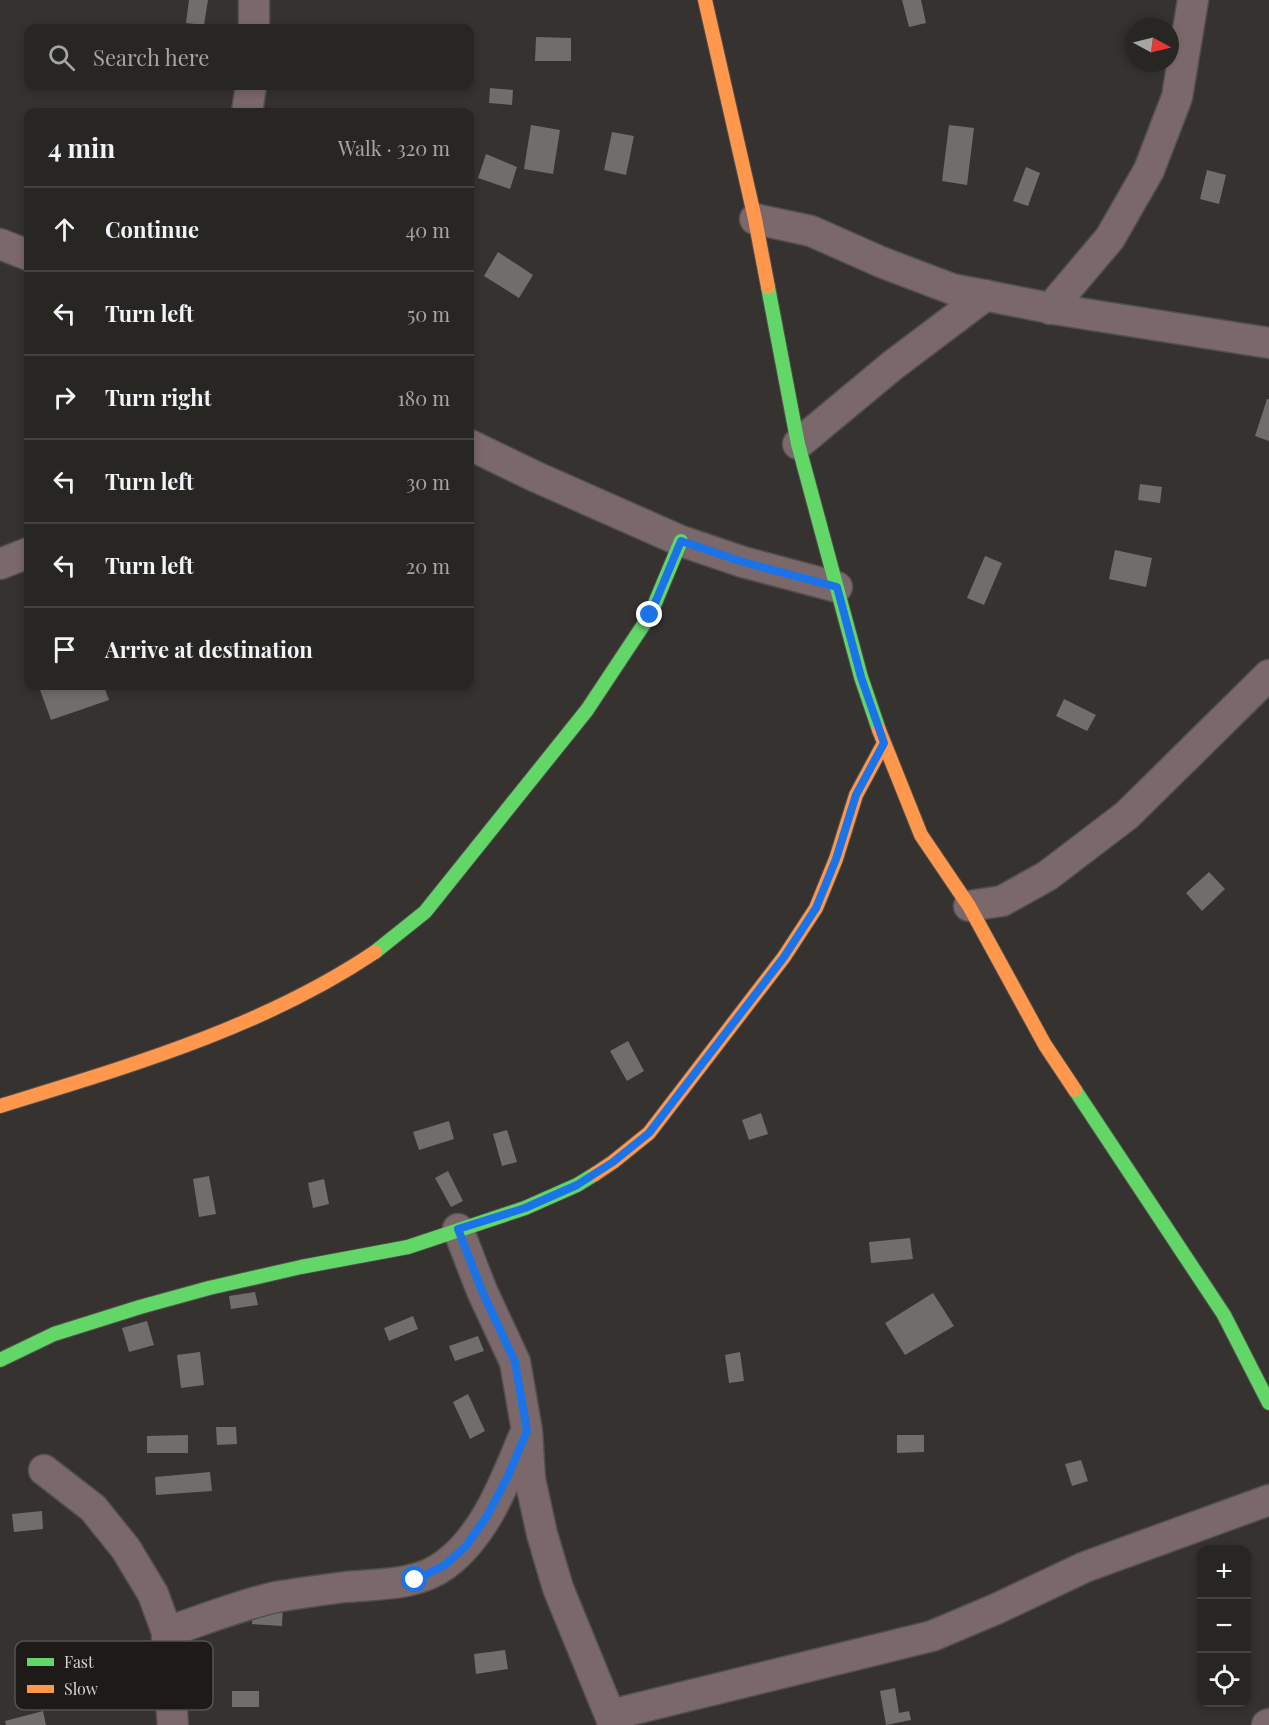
<!DOCTYPE html>
<html lang="en">
<head>
<meta charset="utf-8">
<style>
  body { margin:0; font-family:"Playfair Display",serif; background:#343230; color:#f1f3f6 }
  .controls { position:absolute; right:18px; bottom:18px; display:grid; overflow:hidden; border-radius:12px; box-shadow:0 3px 9px #0003 }
  .controls button { width:54px; height:54px; display:grid; place-items:center; padding:0; border:0; border-bottom:2px solid #444341; background:#282623; color:#f1f3f6; font:30px sans-serif }
  .compass { position:absolute; left:1125px; top:18px; width:54px; height:54px; border-radius:50%; background:#282623; box-shadow:0 3px 9px #0003; rotate:97deg }
  .stop { position:absolute; width:18px; height:18px; margin:-14px; border:4px solid #1a73e8; border-radius:50%; background:#fff }
  .stop.end { background:#1a73e8; border-color:#fff; box-shadow:0 2px 6px #0008 }
  .list { margin:0; padding:0; list-style:none }
  h2 { display:flex; justify-content:space-between; align-items:center; height:78px; margin:0; padding:0 24px; font-size:26px }
  h2 small { font-size:20px; font-weight:400; color:#a5a5a6 }
  .list li { display:grid; grid-template-columns:39px 1fr auto; gap:18px; align-items:center; box-sizing:border-box; height:84px; padding:0 24px; border-top:2px solid #444341 }
  .list b { display:block; font-size:22px; white-space:nowrap }
  .list em { font-size:20px; font-style:normal; color:#a5a5a6 }
  .icon { flex:none; width:33px; height:33px; fill:none; stroke:currentColor; stroke-width:2; stroke-linecap:round; stroke-linejoin:round }
  .map { position:relative; flex:none; width:1269px; height:1725px; overflow:hidden }
  .search { position:absolute; background:#282623; box-shadow:0 3px 9px #0003; left:24px; top:24px; width:450px; height:66px; display:flex; align-items:center; gap:15px; box-sizing:border-box; padding:0 21px; border-radius:12px; color:#a5a5a6; font-size:22px }
  .panel { position:absolute; background:#282623; box-shadow:0 3px 9px #0003; left:24px; top:108px; width:450px; height:582px; border-radius:12px }
  .map>svg:first-child { display:block }
</style>
</head>
<body>
<div class="map">
<svg width="1269" height="1725" viewBox="0 0 1269 1725">
  <rect width="100%" height="100%" fill="#35322f"/>
  <path fill="#706e6d" d="M189 0H208L204 25 186 23Z
    M902 0H921L926 23 909 27Z
    M536 37 571 38V61H535Z
    M490 88 513 90 512 105 489 103Z
    M531 125 560 130 553 174 524 169Z
    M949 125 974 128 967 185 942 181Z
    M612 132 634 136 626 175 604 170Z
    M486 154 517 167 510 189 478 178Z
    M1026 167 1040 173 1028 206 1013 201Z
    M1207 170 1226 175 1219 204 1200 199Z
    M498 252 533 275 519 298 484 276Z
    M1267 399H1269V441L1255 436Z
    M1140 484 1162 487 1160 503 1138 500Z
    M1115 550 1152 558 1146 587 1109 579Z
    M985 556 1002 563 984 605 967 598Z
    M54 686H104L109 700 51 720 40 690Z
    M1064 699 1096 715 1087 731 1056 716Z
    M1209 872 1225 889 1202 911 1186 893Z
    M628 1041 644 1071 627 1081 610 1051Z
    M761 1113 768 1134 749 1140 742 1120Z
    M449 1121 454 1139 419 1150 413 1132Z
    M507 1130 517 1162 502 1166 493 1134Z
    M448 1171 463 1201 451 1207 435 1178Z
    M209 1176 216 1214 199 1217 193 1179Z
    M324 1179 329 1204 313 1208 308 1183Z
    M910 1238 913 1259 871 1263 869 1242Z
    M255 1292 258 1305 231 1309 229 1296Z
    M933 1293 954 1326 905 1355 885 1323Z
    M413 1316 418 1329 389 1341 384 1328Z
    M147 1321 154 1345 129 1352 122 1328Z
    M478 1336 484 1351 455 1361 449 1346Z
    M200 1352 204 1385 181 1388 177 1355Z
    M740 1352 744 1381 729 1383 725 1355Z
    M468 1394 485 1431 470 1439 453 1402Z
    M216 1427H236L237 1444 217 1445Z
    M188 1435V1453H147V1436Z
    M897 1435H924V1452L897 1453Z
    M1081 1460 1088 1481 1072 1486 1065 1464Z
    M210 1472 212 1491 156 1495 155 1477Z
    M42 1511 43 1529 14 1532 12 1514Z
    M253 1601 283 1603 282 1626 252 1624Z
    M505 1650 508 1669 476 1674 474 1654Z
    M895 1688 899 1713 909 1711 911 1720 886 1725 880 1691Z
    M232 1691H259V1707H232Z
    M43 1711 46 1725H6L5 1721Z"/>
  <g fill="none" stroke-linecap="round" stroke-linejoin="round">
    <defs>
      <path id="street" d="M254 0V28
        M247 112 251 86
        M755 219 811 231 881 262 952 289 1060 310 1269 343
        M0 244 28 255
        M1050 309 1110 238 1149 170 1177 97 1193 0
        M798 444 893 365 986 295
        M470 445 534 476 681 541 743 562 837 587
        M0 564 28 553
        M969 906 1002 901 1047 876 1127 815 1269 675
        M458 1229 482 1291 515 1362 527 1431 530 1479 542 1534 558 1588 614 1725
        M44 1470 93 1508 126 1549 153 1594 167 1632V1654L173 1725
        M167 1632C203 1620 240 1605 276 1597 299 1593 322 1590 345 1587 378 1584 418 1586 446 1564 486 1534 505 1481 524 1436
        M610 1715 932 1636 996 1609 1085 1567 1269 1500
        M1267 1725 1269 1724"/>
      <path id="fast" d="M768 287 798 444 861 677 879 730
        M375 952 425 912 587 710 650 615 681 541
        M1075 1090 1224 1315 1269 1403
        M0 1360 54 1334 140 1307 209 1288 301 1267 408 1247 525 1208 577 1185 595 1174"/>
      <path id="slow" d="M705 0 755 219 768 287
        M879 730 921 835 969 906 1045 1045 1075 1090
        M0 1106C129 1066 262 1028 375 952
        M595 1174 613 1162 649 1133 784 957 816 908 836 859 856 795 884 743"/>
    </defs>
    <use href="#street" stroke="#524f4d" stroke-width="33"/>
    <use href="#fast" stroke="#524f4d" stroke-width="16"/>
    <use href="#slow" stroke="#524f4d" stroke-width="16"/>
    <use href="#street" stroke="#7a686a" stroke-width="30"/>
    <use href="#fast" stroke="#63d668" stroke-width="14"/>
    <use href="#slow" stroke="#ff974d" stroke-width="14"/>
  </g>
  <g fill="none" stroke-linecap="round" stroke-linejoin="round">
    <path stroke="#1a73e8" stroke-width="8" d="M415 1580 445 1565 466 1546 487 1516 508 1476 527 1431 515 1362 482 1291 458 1229 525 1208 577 1185 613 1162 649 1133 784 957 816 908 836 859 856 795 884 743 861 677 837 587 743 562 681 541 650 615"/>
  </g>
  <rect x="15" y="1641" width="198" height="69" rx="9" fill="#1d1a18" stroke="#555250" stroke-width="1.5"/>
  <rect x="27" y="1658" width="27" height="8" fill="#63d668"/>
  <rect x="27" y="1685" width="27" height="8" fill="#ff974d"/>
  <g font-size="16" fill="#d8d4d1">
    <text x="64" y="1668">Fast</text>
    <text x="64" y="1695">Slow</text>
  </g>
</svg>
<div class="controls">
<button>+</button>
<button>−</button>
<button><svg class="icon" aria-label="locate" viewBox="0 0 24 24"><circle cx="12" cy="12" r="6"/><path d="M12 2v4M12 18v4M2 12h4M18 12h4"/></svg></button>
</div>
<svg class="compass" viewBox="-18 -18 36 36"><path d="M0-13l5 13h-10z" fill="#e53935"/><path d="M0 13l5-13h-10z" fill="#a5a5a6"/></svg>
<div class="stop" style="left:415px;top:1580px"></div>
<div class="stop end" style="left:650px;top:615px"></div>
<div class="search"><svg class="icon" aria-label="search" viewBox="0 0 24 24"><circle cx="10" cy="10" r="6"/><path d="M15 15l6 6"/></svg>Search here</div>
<section class="panel">
<h2>4 min<small>Walk · 320 m</small></h2>
<ul class="list">
<li><svg class="icon" aria-label="ahead" viewBox="0 0 24 24"><path d="M12 20V5M6 11l6-6 6 6"/></svg><div><b>Continue</b></div><em>40 m</em></li>
<li><svg class="icon" aria-label="left" viewBox="0 0 24 24"><path d="M17 20v-9H6M10 6l-5 5 5 5"/></svg><div><b>Turn left</b></div><em>50 m</em></li>
<li><svg class="icon" aria-label="right" viewBox="0 0 24 24"><path d="M7 20v-9h11M14 6l5 5-5 5"/></svg><div><b>Turn right</b></div><em>180 m</em></li>
<li><svg class="icon" aria-label="left" viewBox="0 0 24 24"><path d="M17 20v-9H6M10 6l-5 5 5 5"/></svg><div><b>Turn left</b></div><em>30 m</em></li>
<li><svg class="icon" aria-label="left" viewBox="0 0 24 24"><path d="M17 20v-9H6M10 6l-5 5 5 5"/></svg><div><b>Turn left</b></div><em>20 m</em></li>
<li><svg class="icon" aria-label="arrive" viewBox="0 0 24 24"><path d="M6 21V4h12l-3 4 3 4H6"/></svg><div><b>Arrive at destination</b></div></li>
</ul>
</section>
</div>
</body>
</html>
